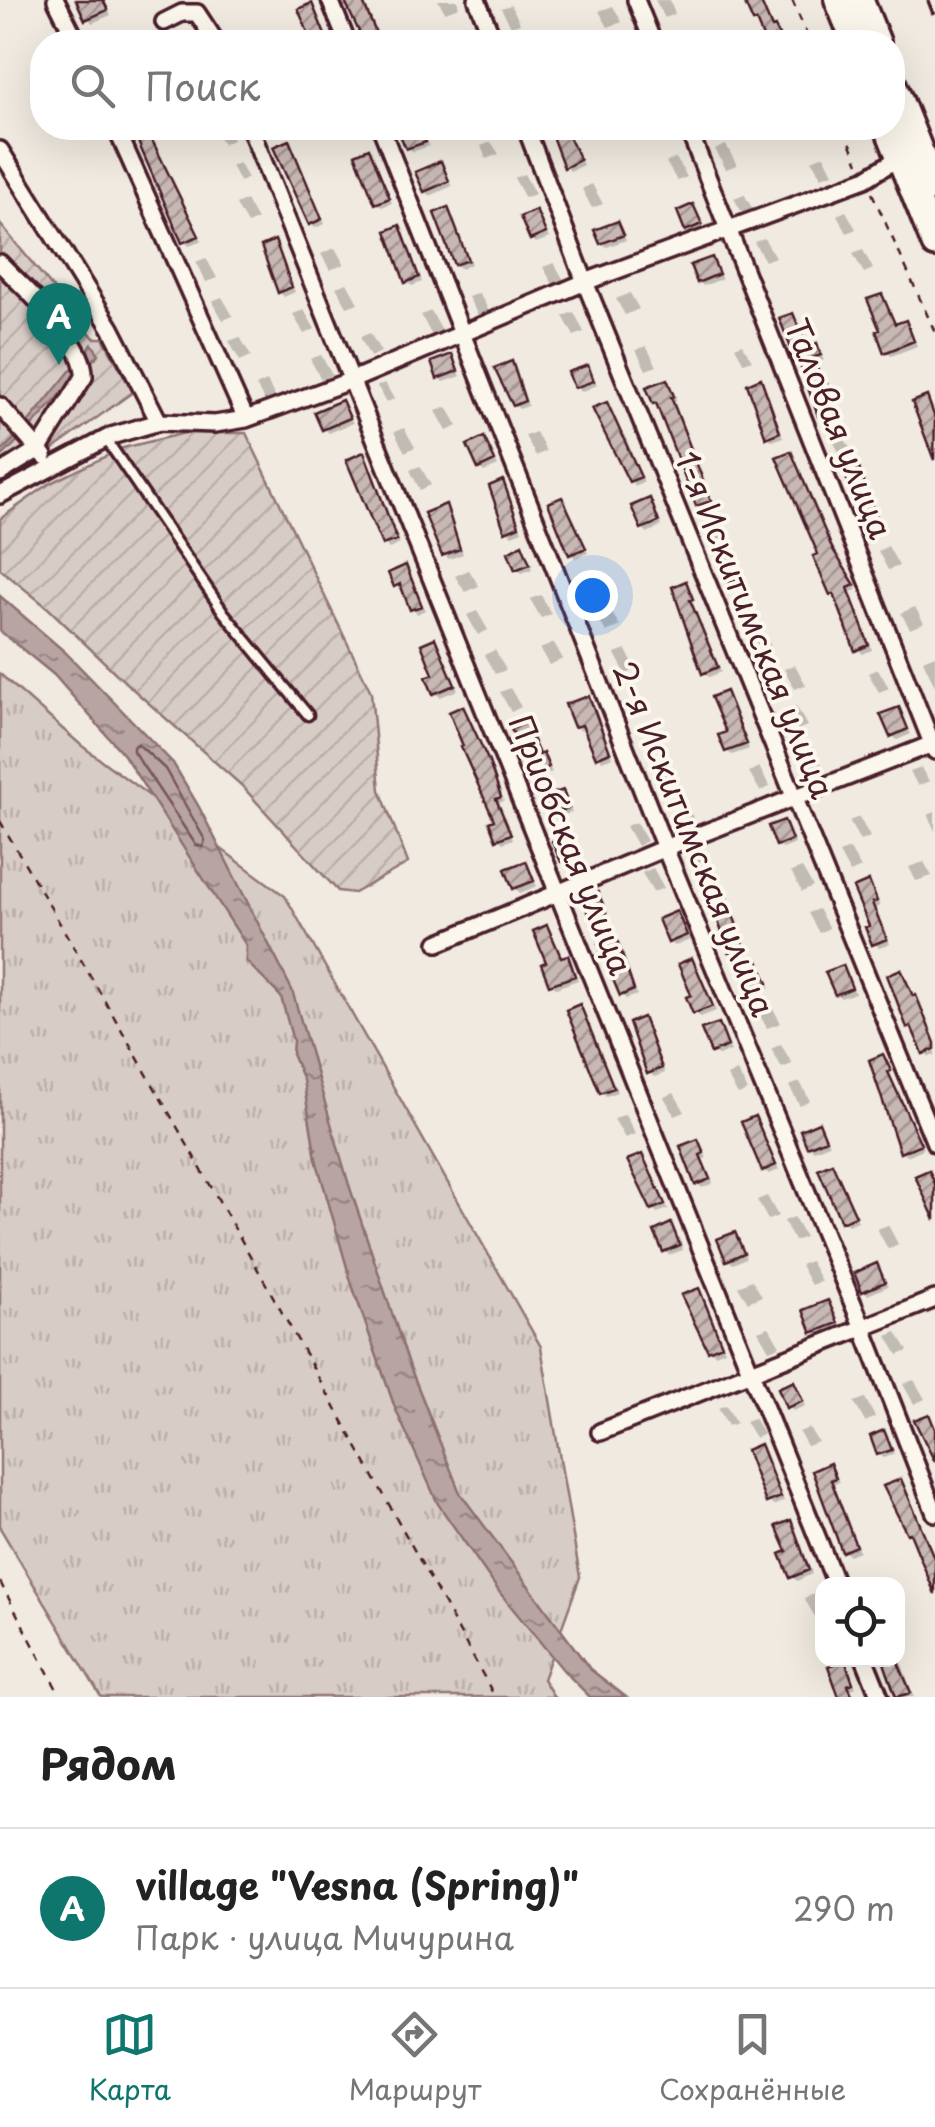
<!DOCTYPE html>
<html lang="ru">
<head>
<meta charset="utf-8">
<style>
  body { margin:0; font-family:"Playpen Sans",sans-serif; background:#f6f6f6; color:#222 }
  .controls { position:absolute; right:30px; bottom:30px; display:grid; overflow:hidden; border-radius:20px; box-shadow:0 10px 40px #0002 }
  .controls button { width:90px; height:90px; display:grid; place-items:center; padding:0; border:0; border-bottom:2px solid #e0e0e0; background:#fff; color:#222; font:50px sans-serif }
  .you { position:absolute; left:592px; top:595px; width:35px; height:35px; margin:-25px; border:8px solid #fff; border-radius:50%; background:#1a73e8; box-shadow:0 0 0 15px #1a73e833 }
  .badge { display:grid; place-items:center; width:65px; height:65px; border-radius:50%; background:#0f766e; color:#fff; font-size:32px; font-weight:700 }
  .pin { position:absolute; translate:-50% -82px; filter:drop-shadow(0 2px 5px #0008) }
  .pin::after { content:''; position:absolute; top:52px; width:35px; height:30px; background:inherit; clip-path:polygon(0 0,100% 0,50% 100%) }
  .list { margin:0; padding:0; list-style:none }
  h2 { display:flex; justify-content:space-between; align-items:center; height:130px; margin:0; padding:0 40px; font-size:42px }
  h2 small { font-size:32px; font-weight:400; color:#767676 }
  .list li { display:grid; grid-template-columns:65px 1fr auto; gap:30px; align-items:center; box-sizing:border-box; height:160px; padding:0 40px; border-top:2px solid #e0e0e0 }
  .list b { display:block; font-size:38px; white-space:nowrap }
  .list p { margin:0; font-size:32px; white-space:nowrap; color:#767676 }
  .list em { font-size:32px; font-style:normal; color:#767676 }
  .icon { flex:none; width:55px; height:55px; fill:none; stroke:currentColor; stroke-width:2; stroke-linecap:round; stroke-linejoin:round }
  .map { position:relative; flex:none; width:935px; height:1697px; overflow:hidden }
  .search { position:absolute; background:#fff; box-shadow:0 10px 40px #0002; left:30px; right:30px; top:30px; height:110px; display:flex; align-items:center; gap:25px; box-sizing:border-box; padding:0 35px; border-radius:40px; color:#767676; font-size:38px }
  .sheet { height:290px; background:#fff }
  nav { display:flex; justify-content:space-around; align-items:center; box-sizing:border-box; height:140px; border-top:2px solid #e0e0e0; background:#fff; font-size:28px; color:#767676 }
  nav a { display:grid; justify-items:center; gap:5px }
  nav .on { color:#0f766e }
  .map>svg:first-child { display:block }
</style>
</head>
<body>
<div class="map">
<svg width="935" height="1697" viewBox="0 0 935 1697">
  <defs>
    <pattern id="grass-tufts" width="24" height="20" patternUnits="userSpaceOnUse" patternTransform="scale(2.5)"><rect width="24" height="20" fill="#d8ccc6"/><path d="M3 7l-1-3M5 7V3M7 7l1-3M15 17l-1-3M17 17v-4M19 17l1-3" fill="none" stroke="#bbafaa"/></pattern>
    <pattern id="garden-furrows" width="10" height="10" patternUnits="userSpaceOnUse" patternTransform="scale(2.5)"><rect width="10" height="10" fill="#d8ccc6"/><path d="M-1 1l2-2M0 10L10 0M9 11l2-2" fill="none" stroke="#bbafaa"/></pattern>
    <pattern id="water-ripples" width="26" height="14" patternUnits="userSpaceOnUse" patternTransform="scale(2.5)"><rect width="26" height="14" fill="#b8a4a2"/><path d="M2 4q2-2 4 0t4 0M15 11q2-2 4 0t4 0" fill="none" stroke="#988584"/></pattern>
    <pattern id="building-hatch" width="6" height="6" patternUnits="userSpaceOnUse" patternTransform="scale(2.5)"><rect width="6" height="6" fill="#c8b8b3"/><path d="M-1 1l2-2M0 6l6-6M5 7l2-2" fill="none" stroke="#a49592"/></pattern>
  </defs>
  <rect width="100%" height="100%" fill="#f0eae0"/>
  <filter id="ink" filterUnits="userSpaceOnUse"><feTurbulence type="fractalNoise" baseFrequency=".01" numOctaves="2"/><feDisplacementMap in="SourceGraphic" scale="20" xChannelSelector="R" yChannelSelector="G"/><feConvolveMatrix kernelMatrix="1 2 1 2 8 2 1 2 1" color-interpolation-filters="sRGB"/></filter>
  <g filter="url(#ink)">
    <path fill="url(#grass-tufts)" stroke="#917678" stroke-width="2.5" d="M0 674 82 746 285 896 541 1347 580 1577 543 1679 554 1697H101L0 1528Z"/>
    <path fill="url(#garden-furrows)" stroke="#917678" stroke-width="2.5" d="M0 224 94 338H103L133 392 0 487Z
      M185 433H246L371 692 380 790 408 863 354 893 338 891 241 785 126 683 48 608 0 569V519L49 484 123 448Z"/>
    <path fill="url(#water-ripples)" stroke="#8c6f72" stroke-width="2.5" d="M92 344 99 354C65 388 36 425 0 458V453L18 435Z
      M0 596 65 652 173 763 199 807 292 990 349 1185 410 1367 460 1493 590 1669 626 1697H590L564 1671 500 1593 438 1504 395 1408 352 1285 316 1159 303 1080 292 1054 293 1041 281 997 246 961V945L124 755 54 675 0 631Z"/>
    <path fill="#0003" d="M79 0H104L111 15 92 23Z
      M349 0H364L381 42H367Z
      M438 0H457L459 7 445 12Z
      M655 0H670L675 14 665 18Z
      M511 5 520 23 511 26 501 8Z
      M613 6 622 22 608 27 599 11Z
      M133 128H148L202 241 189 246 185 242Z
      M213 128H228L233 140 223 144Z
      M348 128H363L365 131 354 135Z
      M405 128H421L429 146 412 152 401 129Z
      M551 128H566L583 165 570 171 566 166Z
      M652 128H667L669 131 658 136Z
      M491 142 499 154 486 159 481 146Z
      M289 143 325 224 315 228 311 224Z
      M726 145 737 165 726 169 715 149Z
      M368 151 392 203 382 207 377 203Z
      M824 155 833 173 821 177 812 160Z
      M676 158 687 177 677 181 666 162Z
      M239 163 248 178 240 182 231 166Z
      M440 164 452 186 430 196 426 191Z
      M524 174 535 194 525 198 514 178Z
      M592 184 603 204 592 208 582 189Z
      M744 194 755 213 744 217 734 198Z
      M246 200 257 220 247 224 236 205Z
      M693 207 705 229 692 234 688 230Z
      M448 210 471 264 461 269 456 264Z
      M846 211 856 229 847 233 837 215Z
      M536 213 549 238 536 243 532 239Z
      M617 224 626 240 607 247 602 243Z
      M400 228 422 282 412 286 407 282Z
      M764 238 775 257 765 261 754 242Z
      M274 243 295 292 284 297 280 292Z
      M335 248 344 264 330 270 321 254Z
      M863 250 873 269 864 273 853 254Z
      M206 258 217 278 206 282 196 262Z
      M711 260 722 279 703 286 699 281Z
      M554 263 565 282 554 286 543 267Z
      M347 283 358 303 347 307 336 287Z
      M479 293 490 313 479 317 468 297Z
      M630 293 639 309 625 315 616 299Z
      M222 297 233 316 223 320 212 301Z
      M881 297 896 326 906 323 910 328 917 346 891 356 886 351Z
      M304 310 315 329 304 334 293 314Z
      M431 311 442 331 431 334 421 315Z
      M574 312 584 332 574 336 563 316Z
      M792 316 809 349 816 346 824 360 816 363 840 413 825 419 803 366 796 362Z
      M370 333 381 352 370 357 360 337Z
      M240 337 251 356 240 361 229 341Z
      M742 344 752 360 744 363 735 347Z
      M646 346 657 366 646 370 636 350Z
      M321 355 332 375 321 379 310 359Z
      M451 357 461 376 444 382 439 378Z
      M511 364 516 368 528 406 519 409 515 405Z
      M588 367 597 385 581 392 571 374Z
      M267 381 277 401 267 405 256 386Z
      M761 381 783 437 773 441 768 437Z
      M667 382 677 401 674 402 714 505 703 510 655 403Z
      M385 383 394 399 387 402 377 386Z
      M341 403 353 423 329 433 324 428Z
      M447 407 458 426 447 431 436 411Z
      M404 428 415 447 405 452 394 432Z
      M619 430 625 436 644 482 635 486 631 481Z
      M536 432 546 451 536 456 525 436Z
      M841 432 852 452 841 456 831 437Z
      M484 440 498 466 484 472 480 468Z
      M790 454 836 555 857 590 851 592 872 650 862 654 832 594Z
      M364 455 368 460 400 544 389 549 385 544Z
      M420 466 431 485 420 490 410 470Z
      M503 483 522 531 512 535 507 530Z
      M561 500 588 553 575 558 571 554Z
      M649 501 662 526 647 533 643 528Z
      M445 507 450 511 463 554 449 559 444 555Z
      M720 527 745 582 734 586 730 582Z
      M888 546 899 566 888 570 878 551Z
      M521 547 532 569 522 573 517 568Z
      M405 568 425 610 417 614 404 589 401 590 396 585Z
      M469 570 479 586 465 592 455 576Z
      M685 584 721 672 709 677 704 673Z
      M541 595 551 614 541 618 530 599Z
      M915 607 924 623 910 629 901 613Z
      M610 610 620 626 606 632 597 616Z
      M477 611 488 630 478 635 467 615Z
      M762 630 773 650 763 654 752 634Z
      M435 641 458 690 440 697 435 693Z
      M554 643 563 659 549 665 540 649Z
      M495 650 506 670 495 674 484 655Z
      M626 650 636 670 626 674 615 654Z
      M935 655V686L923 660Z
      M795 665 806 685 795 689 784 669Z
      M878 669 889 688 879 692 868 673Z
      M510 688 521 707 511 712 500 692Z
      M725 694 749 749 732 755 727 751 729 733Z
      M588 698 613 757 602 761 586 729 581 731 576 726Z
      M796 706 807 726 797 730 786 710Z
      M463 709 504 801 499 803 513 839 503 843 498 839 497 822Z
      M898 710 911 734 897 740 892 735Z
      M652 723 663 743 653 747 642 727Z
      M525 726 552 772 538 778 534 774Z
      M812 747 823 767 813 771 802 751Z
      M665 762 676 781 666 786 655 766Z
      M759 767 770 787 760 791 749 772Z
      M921 768 929 781 918 786 910 772Z
      M562 793 572 812 554 819 550 814Z
      M687 807 696 823 682 828 673 812Z
      M935 812V831L928 815Z
      M859 817 870 837 860 841 849 821Z
      M636 822 647 841 637 846 626 826Z
      M783 823 795 844 783 849 778 845Z
      M568 838 580 860 567 865 563 861Z
      M850 849 861 868 850 873 839 853Z
      M706 854 717 874 706 878 695 858Z
      M924 862 932 876 916 881 909 867Z
      M525 864 537 886 520 893 515 888Z
      M653 868 664 888 653 892 642 873Z
      M802 868 813 887 802 892 791 872Z
      M868 884 880 906 875 908 890 944 879 948 875 943Z
      M597 895 609 917 597 922 592 917Z
      M724 896 753 966 758 964 762 969 770 988 756 994 732 951Z
      M818 909 829 928 819 933 808 913Z
      M677 914 690 940 675 946 670 942Z
      M546 928 562 959 567 958 572 962 578 980 556 988 551 984Z
      M616 940 620 944 637 995 626 999 622 995Z
      M692 961 716 1011 700 1017 696 1013Z
      M842 968 855 993 841 998 837 994Z
      M901 972 914 998 920 1002 935 1040V1055L929 1057 909 1026Z
      M579 1007 617 1092 606 1096 602 1092Z
      M772 1007 781 1023 767 1028 758 1012Z
      M642 1020 665 1073 654 1077 650 1073Z
      M718 1026 731 1051 718 1056 713 1052Z
      M781 1044 792 1064 782 1068 771 1049Z
      M883 1057 923 1149 907 1156 902 1151Z
      M737 1071 748 1091 738 1095 727 1076Z
      M800 1082 810 1101 800 1106 789 1086Z
      M674 1093 685 1112 675 1116 664 1097Z
      M625 1114 635 1134 625 1138 614 1119Z
      M755 1119 779 1170 769 1174 764 1170Z
      M819 1125 829 1144 814 1150 809 1146Z
      M698 1142 707 1158 703 1159 713 1183 702 1188 698 1183Z
      M641 1157 668 1209 657 1213 653 1208Z
      M832 1166 858 1221 848 1225 843 1221Z
      M767 1196 778 1216 768 1220 757 1200Z
      M794 1217 805 1237 794 1241 784 1221Z
      M888 1225 898 1244 888 1249 877 1229Z
      M671 1226 683 1250 669 1255 665 1251Z
      M734 1235 746 1258 733 1264 728 1259Z
      M810 1261 821 1281 811 1285 800 1265Z
      M877 1266 888 1286 868 1295 864 1290Z
      M752 1280 762 1296 748 1302 738 1286Z
      M698 1291 725 1350 715 1354 710 1350Z
      M828 1303 841 1328 819 1337 815 1332Z
      M769 1327 780 1346 769 1350 758 1331Z
      M897 1332 908 1351 898 1355 887 1336Z
      M914 1380 925 1399 914 1404 903 1384Z
      M794 1384 805 1406 793 1411 789 1406Z
      M865 1398 875 1417 865 1422 854 1402Z
      M726 1405 736 1423 728 1426 718 1408Z
      M754 1418 763 1434 755 1438 745 1421Z
      M809 1428 818 1442 807 1446 799 1432Z
      M884 1433 894 1454 884 1458 879 1454Z
      M760 1447 784 1501 773 1506 769 1501Z
      M829 1466 839 1482 834 1484 859 1551 849 1555 844 1551 815 1472Z
      M901 1482 935 1558V1592L915 1538 909 1532Z
      M790 1523 812 1574 797 1581 792 1576Z
      M815 1593 822 1606V1614L815 1617 804 1598Z
      M898 1654 914 1697H899L885 1660H898Z
      M845 1663 856 1687 851 1689 854 1697H841Z"/>
    <g fill="none" stroke-linecap="round" stroke-linejoin="round">
      <path stroke="#76545b" stroke-width="2.5" d="M138 744 165 769 205 840 203 847 196 845 133 751V746Z"/>
    </g>
    <path fill="url(#building-hatch)" stroke="#4a1f2b" stroke-width="2.5" d="M76 0H103L108 10 85 20Z
      M344 0H362L379 40 364 42Z
      M760 0 772 28 775 27 782 42H765L756 21 753 22 745 4Z
      M312 3 323 30 328 42H312L298 9Z
      M132 128H146L199 236 182 243Z
      M397 128H420L426 142 406 149Z
      M549 128H565L580 160 564 168Z
      M289 140 322 219 309 225 273 147Z
      M369 148 390 198 375 204 355 154Z
      M441 161 449 181 424 192 415 172Z
      M693 204 702 224 685 231 677 211Z
      M448 207 468 260 454 265 434 213Z
      M536 210 546 233 530 240 520 217Z
      M618 221 624 235 600 244 594 230Z
      M400 225 419 277 405 283 386 231Z
      M275 240 292 287 278 293 261 246Z
      M712 257 719 274 697 283 690 265Z
      M882 294 895 324 906 320 914 341 884 353 876 331 880 330 867 299Z
      M793 313 807 347 817 343 821 355 813 358 824 386 827 384 837 408 818 416 799 362 794 364 790 354 793 353 779 318Z
      M452 354 458 371 437 379 431 362Z
      M512 361 525 401 513 406 494 368Z
      M588 365 594 381 574 388 568 372Z
      M761 378 780 432 766 438 747 384Z
      M667 379 674 396 671 397 711 501 696 506 656 403 653 404 646 387Z
      M927 396 935 418 934 460 912 402Z
      M342 400 350 418 322 430 314 412Z
      M607 402 641 477 629 482 592 408Z
      M484 437 495 461 478 469 467 445Z
      M791 451 832 548 855 585 848 588 869 645 855 651 834 594 830 595 813 556 818 554 776 457Z
      M364 452 397 540 382 545 346 460Z
      M859 468 878 520 864 526 845 474Z
      M503 480 519 526 505 532 489 486Z
      M562 497 586 548 569 555 548 503Z
      M650 498 659 522 641 529 631 506Z
      M446 504 460 549 442 556 424 513Z
      M720 525 742 578 728 583 706 530Z
      M522 544 530 564 515 570 508 552Z
      M406 565 422 606 410 610 400 584 394 587 388 573Z
      M686 581 693 599 690 600 718 667 702 674 672 587Z
      M435 638 455 685 433 694 426 677 433 674 421 644Z
      M726 691 747 744 725 752 718 735 726 732 711 697Z
      M589 696 610 752 596 758 582 725 574 727 565 704Z
      M463 706 489 762 501 797 496 799 511 834 496 840 489 822 494 820 461 747 463 746 449 712Z
      M899 707 908 729 890 737 880 714Z
      M526 723 539 755 543 753 549 767 532 775 511 729Z
      M563 790 569 808 547 816 541 798Z
      M784 820 792 840 776 846 768 826Z
      M569 835 577 855 561 862 552 842Z
      M526 861 534 881 513 889 505 869Z
      M869 881 877 901 872 903 887 939 872 945 865 927 869 926 853 888Z
      M598 892 606 912 590 918 582 898Z
      M725 893 751 964 758 961 768 983 750 991 733 951 729 952 710 899Z
      M677 911 687 935 668 943 658 919Z
      M547 925 561 957 568 955 575 976 549 985 541 964 546 962 533 931Z
      M616 937 634 990 620 996 598 944Z
      M692 958 713 1006 693 1014 686 997 691 995 678 964Z
      M843 965 852 988 835 995 825 972Z
      M901 969 913 996 916 995 935 1043V1049L923 1054 911 1026 907 1028 887 975Z
      M580 1004 614 1088 600 1093 566 1010Z
      M643 1017 662 1068 647 1074 629 1023Z
      M719 1023 728 1046 711 1053 701 1029Z
      M883 1054 891 1071 888 1072 921 1144 900 1153 869 1060Z
      M755 1116 776 1165 762 1171 741 1122Z
      M819 1122 826 1139 807 1147 800 1130Z
      M698 1139 704 1153 700 1155 710 1179 695 1185 680 1146Z
      M642 1154 665 1204 651 1210 627 1160Z
      M832 1163 856 1216 841 1222 818 1169Z
      M929 1170 935 1184V1220L915 1176Z
      M671 1223 680 1245 663 1252 654 1231Z
      M735 1232 744 1253 726 1261 717 1239Z
      M877 1263 885 1282 862 1292 854 1273Z
      M699 1288 722 1345 708 1351 681 1295Z
      M828 1300 838 1323 812 1333 803 1310Z
      M794 1381 803 1401 786 1408 778 1388Z
      M929 1414 935 1429V1462L914 1420Z
      M884 1430 892 1450 877 1455 870 1436Z
      M760 1444 781 1497 766 1503 746 1450Z
      M830 1463 836 1478 831 1480 856 1546 842 1552 812 1471Z
      M901 1479 935 1560V1594L910 1533 907 1534 883 1486Z
      M791 1520 809 1570 790 1578 780 1554 787 1551 776 1526Z
      M845 1660 853 1683 848 1685 853 1697H839L828 1666Z
      M883 1660H897L911 1693 896 1697Z"/>
    <g fill="none" stroke-linecap="round" stroke-linejoin="round">
      <defs>
        <path id="service" d="M106 439 224 613 308 715"/>
        <path id="minor" d="M56 0 77 42
          M330 0 347 42
          M477 0 494 42
          M636 0 653 42
          M164 22 182 13H197L216 42
          M116 128 246 419
          M250 128 836 1584
          M381 128 665 848 863 1328 935 1513
          M526 128 585 282 935 1143
          M688 128 935 751
          M0 150 111 328 159 422
          M0 263C24 289 87 342 84 377L39 449 0 473
          M0 406 44 456
          M0 495 111 436 159 422 215 424 246 419 352 380 585 282 865 179 900 157
          M438 943 665 848 935 743
          M600 1432 935 1299
          M865 1660 880 1697"/>
        <path id="trunk" d="M838 0 855 42
          M860 0 877 42
          M892 82 935 189
          M888 128 935 244"/>
      </defs>
      <use href="#service" stroke="#4a1f2b" stroke-width="15"/>
      <use href="#minor" stroke="#4a1f2b" stroke-width="22"/>
      <use href="#trunk" stroke="#4a1f2b" stroke-width="32"/>
      <path stroke="#4a1f2b" stroke-width="2.5" stroke-dasharray="8 8" stroke-linecap="butt" d="M792 0 810 42
        M844 128 859 163
        M872 193 935 332
        M0 821C170 1110 334 1403 495 1697
        M0 1582 61 1697"/>
      <use href="#service" stroke="#fbf7ec" stroke-width="8"/>
      <use href="#minor" stroke="#fbf7ec" stroke-width="15"/>
      <use href="#trunk" stroke="#fbf7ec" stroke-width="25"/>
      <path stroke="#4a1f2b" stroke-width="4" stroke-dasharray="15 8" stroke-linecap="butt" d="M928 0 935 18"/>
    </g>
  </g>
  <g text-anchor="middle" stroke-width="8" stroke-linejoin="round" paint-order="stroke">
    <g font-size="32" fill="#4a1f2b" stroke="#fbf7ec">
      <text transform="translate(838 429) rotate(68)" y="11">Таловая улица</text>
      <text transform="translate(754 625) rotate(68)" y="11">1-я Искитимская улица</text>
      <text transform="translate(693 839) rotate(68)" y="11">2-я Искитимская улица</text>
      <text transform="translate(570 845) rotate(68)" y="11">Приобская улица</text>
    </g>
  </g>
</svg>
<div class="controls">
<button><svg class="icon" aria-label="locate" viewBox="0 0 24 24"><circle cx="12" cy="12" r="6"/><path d="M12 2v4M12 18v4M2 12h4M18 12h4"/></svg></button>
</div>
<div class="you"></div>
<div class="pin badge" style="left:59px;top:365px">A</div>
<div class="search"><svg class="icon" aria-label="search" viewBox="0 0 24 24"><circle cx="10" cy="10" r="6"/><path d="M15 15l6 6"/></svg>Поиск</div>
</div>
<section class="sheet">
<h2>Рядом<small></small></h2>
<ul class="list">
<li><span class="badge">A</span><div><b>village &quot;Vesna (Spring)&quot;</b><p>Парк · улица Мичурина</p></div><em>290 m</em></li>
</ul>
</section>
<nav>
<a class="on"><svg class="icon" aria-label="map" viewBox="0 0 24 24"><path d="M3 6l6-2 6 2 6-2v14l-6 2-6-2-6 2zM9 4v14M15 6v14"/></svg>Карта</a>
<a><svg class="icon" aria-label="directions" viewBox="0 0 24 24"><path d="M12 3l9 9-9 9-9-9zM9 14v-3h6M13 9l2 2-2 2"/></svg>Маршрут</a>
<a><svg class="icon" aria-label="saved" viewBox="0 0 24 24"><path d="M7 4h10v16l-5-4-5 4z"/></svg>Сохранённые</a>
</nav>
</body>
</html>
